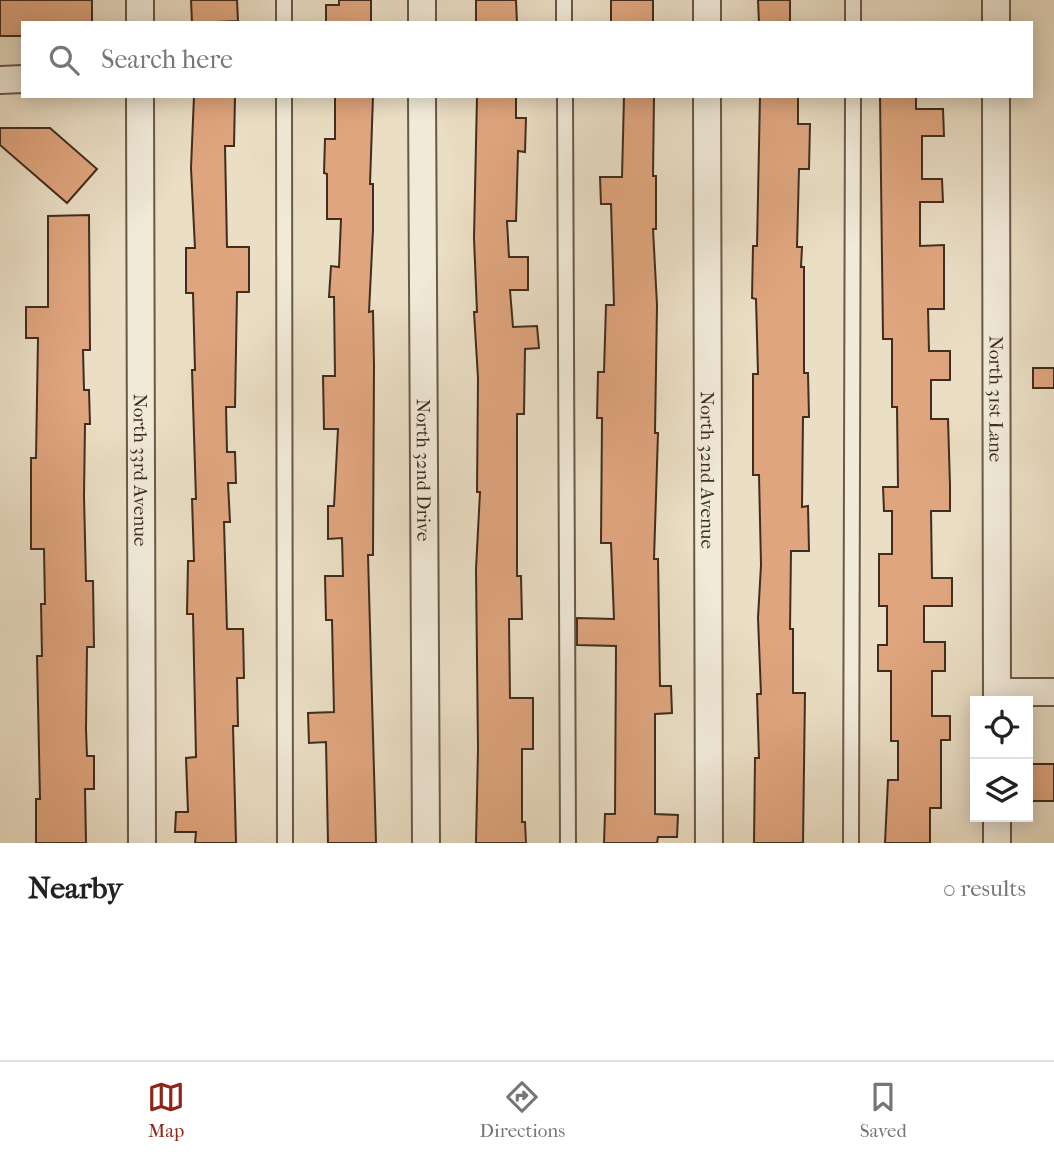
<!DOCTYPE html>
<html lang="en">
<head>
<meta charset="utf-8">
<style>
  body { margin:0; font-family:"IM FELL French Canon",serif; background:#f6f6f6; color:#222 }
  .controls { position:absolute; right:21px; bottom:21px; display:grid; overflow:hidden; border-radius:0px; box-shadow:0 4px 18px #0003 }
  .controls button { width:63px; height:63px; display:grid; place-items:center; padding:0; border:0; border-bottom:2px solid #e0e0e0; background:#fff; color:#222; font:35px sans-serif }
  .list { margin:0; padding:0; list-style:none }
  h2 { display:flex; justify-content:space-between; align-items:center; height:91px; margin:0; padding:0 28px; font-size:30px }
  h2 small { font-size:23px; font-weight:400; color:#767676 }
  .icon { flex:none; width:38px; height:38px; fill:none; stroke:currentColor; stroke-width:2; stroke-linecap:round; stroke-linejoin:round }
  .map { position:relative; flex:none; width:1054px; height:843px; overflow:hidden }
  .search { position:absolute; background:#fff; box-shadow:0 4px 18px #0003; left:21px; right:21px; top:21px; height:77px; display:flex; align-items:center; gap:18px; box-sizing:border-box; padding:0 24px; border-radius:0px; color:#767676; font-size:26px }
  .sheet { height:217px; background:#fff }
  nav { display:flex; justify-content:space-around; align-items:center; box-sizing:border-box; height:98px; border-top:2px solid #e0e0e0; background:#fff; font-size:19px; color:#767676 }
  nav a { display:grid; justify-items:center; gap:4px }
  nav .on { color:#8f2418 }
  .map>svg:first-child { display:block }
</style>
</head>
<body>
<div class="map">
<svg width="1054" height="843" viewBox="0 0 1054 843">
  <rect width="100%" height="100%" fill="#eadec4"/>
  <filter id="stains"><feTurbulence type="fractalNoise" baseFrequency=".00286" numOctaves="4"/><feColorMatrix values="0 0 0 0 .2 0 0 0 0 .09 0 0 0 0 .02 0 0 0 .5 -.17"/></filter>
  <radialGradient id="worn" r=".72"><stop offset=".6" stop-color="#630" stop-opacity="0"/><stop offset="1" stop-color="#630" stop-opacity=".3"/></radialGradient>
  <path fill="#dfa57e" stroke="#402d20" stroke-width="2" d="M0 0H92V23H23V36H0Z
    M191 0H237L238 21 192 23Z
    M339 0H371V23H326V5H339Z
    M476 0H516L517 23H476Z
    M611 0H653V23H611Z
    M758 0H790V23H759Z
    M194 96H235L234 146H225L227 247H249V292H237L235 407H226L227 452H235L236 483H228L230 522H224L227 629H243L244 678H237L238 726H233L236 843H195L196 832H175L176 812H188L186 758 196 757 193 614H187L188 561H194L192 499H196L192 370H195L193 293H186V248H195L191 168Z
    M335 96H373L370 184H373V230L369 312 373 311 374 366 373 555H368L376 843H328L326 742 309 743 308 713 334 712 332 620H326L325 576H343L342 538 328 539V506H334L338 429H324L323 376H335L334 297H329L331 266 339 267 341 219H327V174L324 173 325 139H335Z
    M477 96H516V118H526L525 152 518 151 516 221H507L509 257H528V290H510L513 327 537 326 539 348 525 349 524 414H517V576H521L522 619H509L510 698H533V749H522V822H525L526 843H476L478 749 476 569 480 492H477L478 378 474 312H477L474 238Z
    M624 96H654L653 176H656V229H653L657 305 655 433H658L654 559H658L660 686H671L672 713 655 714V814L678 815 677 837H658L657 843H604L605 814H615L616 646 577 645V618L614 619 611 543H601L602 418H597L598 372H604L606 305H614L611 204H601L600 177H622Z
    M760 96H798V124H810L809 169H799L797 247H802L801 267H804V373H808L809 417H803L802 507 808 506 809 551H791L790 629H793V693H805L803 843H754L755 758H759L757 694H761L758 618 761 565 759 475H753V374H758L756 299 752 298 753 246H757Z
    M880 96H916V109H943L944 136H922V179H942L943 202H920V246L944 245V309H928L929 351H950V380H931V419H948L950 486V511H931L932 578H952V606H924V642H945V671H932V716H950V740H941V808H930V843H885L888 780H898V741H891V671H878V645H887V606H879V554H892V511H884L883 487H898L897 407H892V339H883Z
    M0 128H50L97 169 67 203 0 145Z
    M89 215 90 350H83L84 390H89L90 424H85L84 496 86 581H93L94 647H87L86 729 87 756H94V789H85L86 843H36V799H40L37 656H42L41 604H45L44 549H31V458H36L38 338H26V307H48V216Z
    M1033 368H1054V388H1033Z
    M1032 764H1054V801H1032Z"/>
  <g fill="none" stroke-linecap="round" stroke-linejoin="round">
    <defs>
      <path id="lane" d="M284 0V23
        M564 0V23
        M853 23V0
        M284 96 285 843
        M565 96 568 843
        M851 843 853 96"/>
      <g id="street">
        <path d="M140 0V23"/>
        <path d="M422 0V23"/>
        <path d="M707 0V23"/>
        <path d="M996 0V23"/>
        <path d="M0 80 23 79"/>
        <path id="s1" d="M140 96 142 843"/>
        <path id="s2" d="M422 96 426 843"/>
        <path id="s3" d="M707 96 709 843"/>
        <path id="s4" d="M996 96 997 701"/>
        <path d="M997 692H1054"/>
        <path d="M997 843V817"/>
      </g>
    </defs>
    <use href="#lane" stroke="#6a5949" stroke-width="18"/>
    <use href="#street" stroke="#6a5949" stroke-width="30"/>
    <use href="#lane" stroke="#f1ead9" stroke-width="14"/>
    <use href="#street" stroke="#f1ead9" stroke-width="26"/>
  </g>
  <g text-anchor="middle" stroke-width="5" stroke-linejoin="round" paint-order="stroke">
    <g font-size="19" fill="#402d20" stroke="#f1ead9">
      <text dy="7" stroke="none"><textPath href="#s4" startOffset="303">North 31st Lane</textPath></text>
      <text dy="7" stroke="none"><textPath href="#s1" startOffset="374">North 33rd Avenue</textPath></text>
      <text dy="7" stroke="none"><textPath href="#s2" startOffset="374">North 32nd Drive</textPath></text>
      <text dy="7" stroke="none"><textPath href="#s3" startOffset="374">North 32nd Avenue</textPath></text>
    </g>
  </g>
  <rect width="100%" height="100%" filter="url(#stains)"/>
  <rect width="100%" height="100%" fill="url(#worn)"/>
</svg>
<div class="controls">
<button><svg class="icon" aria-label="locate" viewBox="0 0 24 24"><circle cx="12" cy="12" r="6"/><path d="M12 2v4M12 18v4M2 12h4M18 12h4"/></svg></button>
<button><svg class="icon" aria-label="layers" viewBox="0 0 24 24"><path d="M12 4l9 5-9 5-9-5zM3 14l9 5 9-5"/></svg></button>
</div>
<div class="search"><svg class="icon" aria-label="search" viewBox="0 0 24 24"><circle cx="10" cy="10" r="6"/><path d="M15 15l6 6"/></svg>Search here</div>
</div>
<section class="sheet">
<h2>Nearby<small>0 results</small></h2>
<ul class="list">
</ul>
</section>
<nav>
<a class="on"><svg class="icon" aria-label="map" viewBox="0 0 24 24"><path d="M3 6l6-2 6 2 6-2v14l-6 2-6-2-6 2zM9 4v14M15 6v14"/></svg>Map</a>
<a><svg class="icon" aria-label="directions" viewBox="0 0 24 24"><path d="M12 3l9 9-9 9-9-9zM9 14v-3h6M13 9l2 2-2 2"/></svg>Directions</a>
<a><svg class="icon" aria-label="saved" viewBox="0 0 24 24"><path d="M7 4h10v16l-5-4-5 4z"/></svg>Saved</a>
</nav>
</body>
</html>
